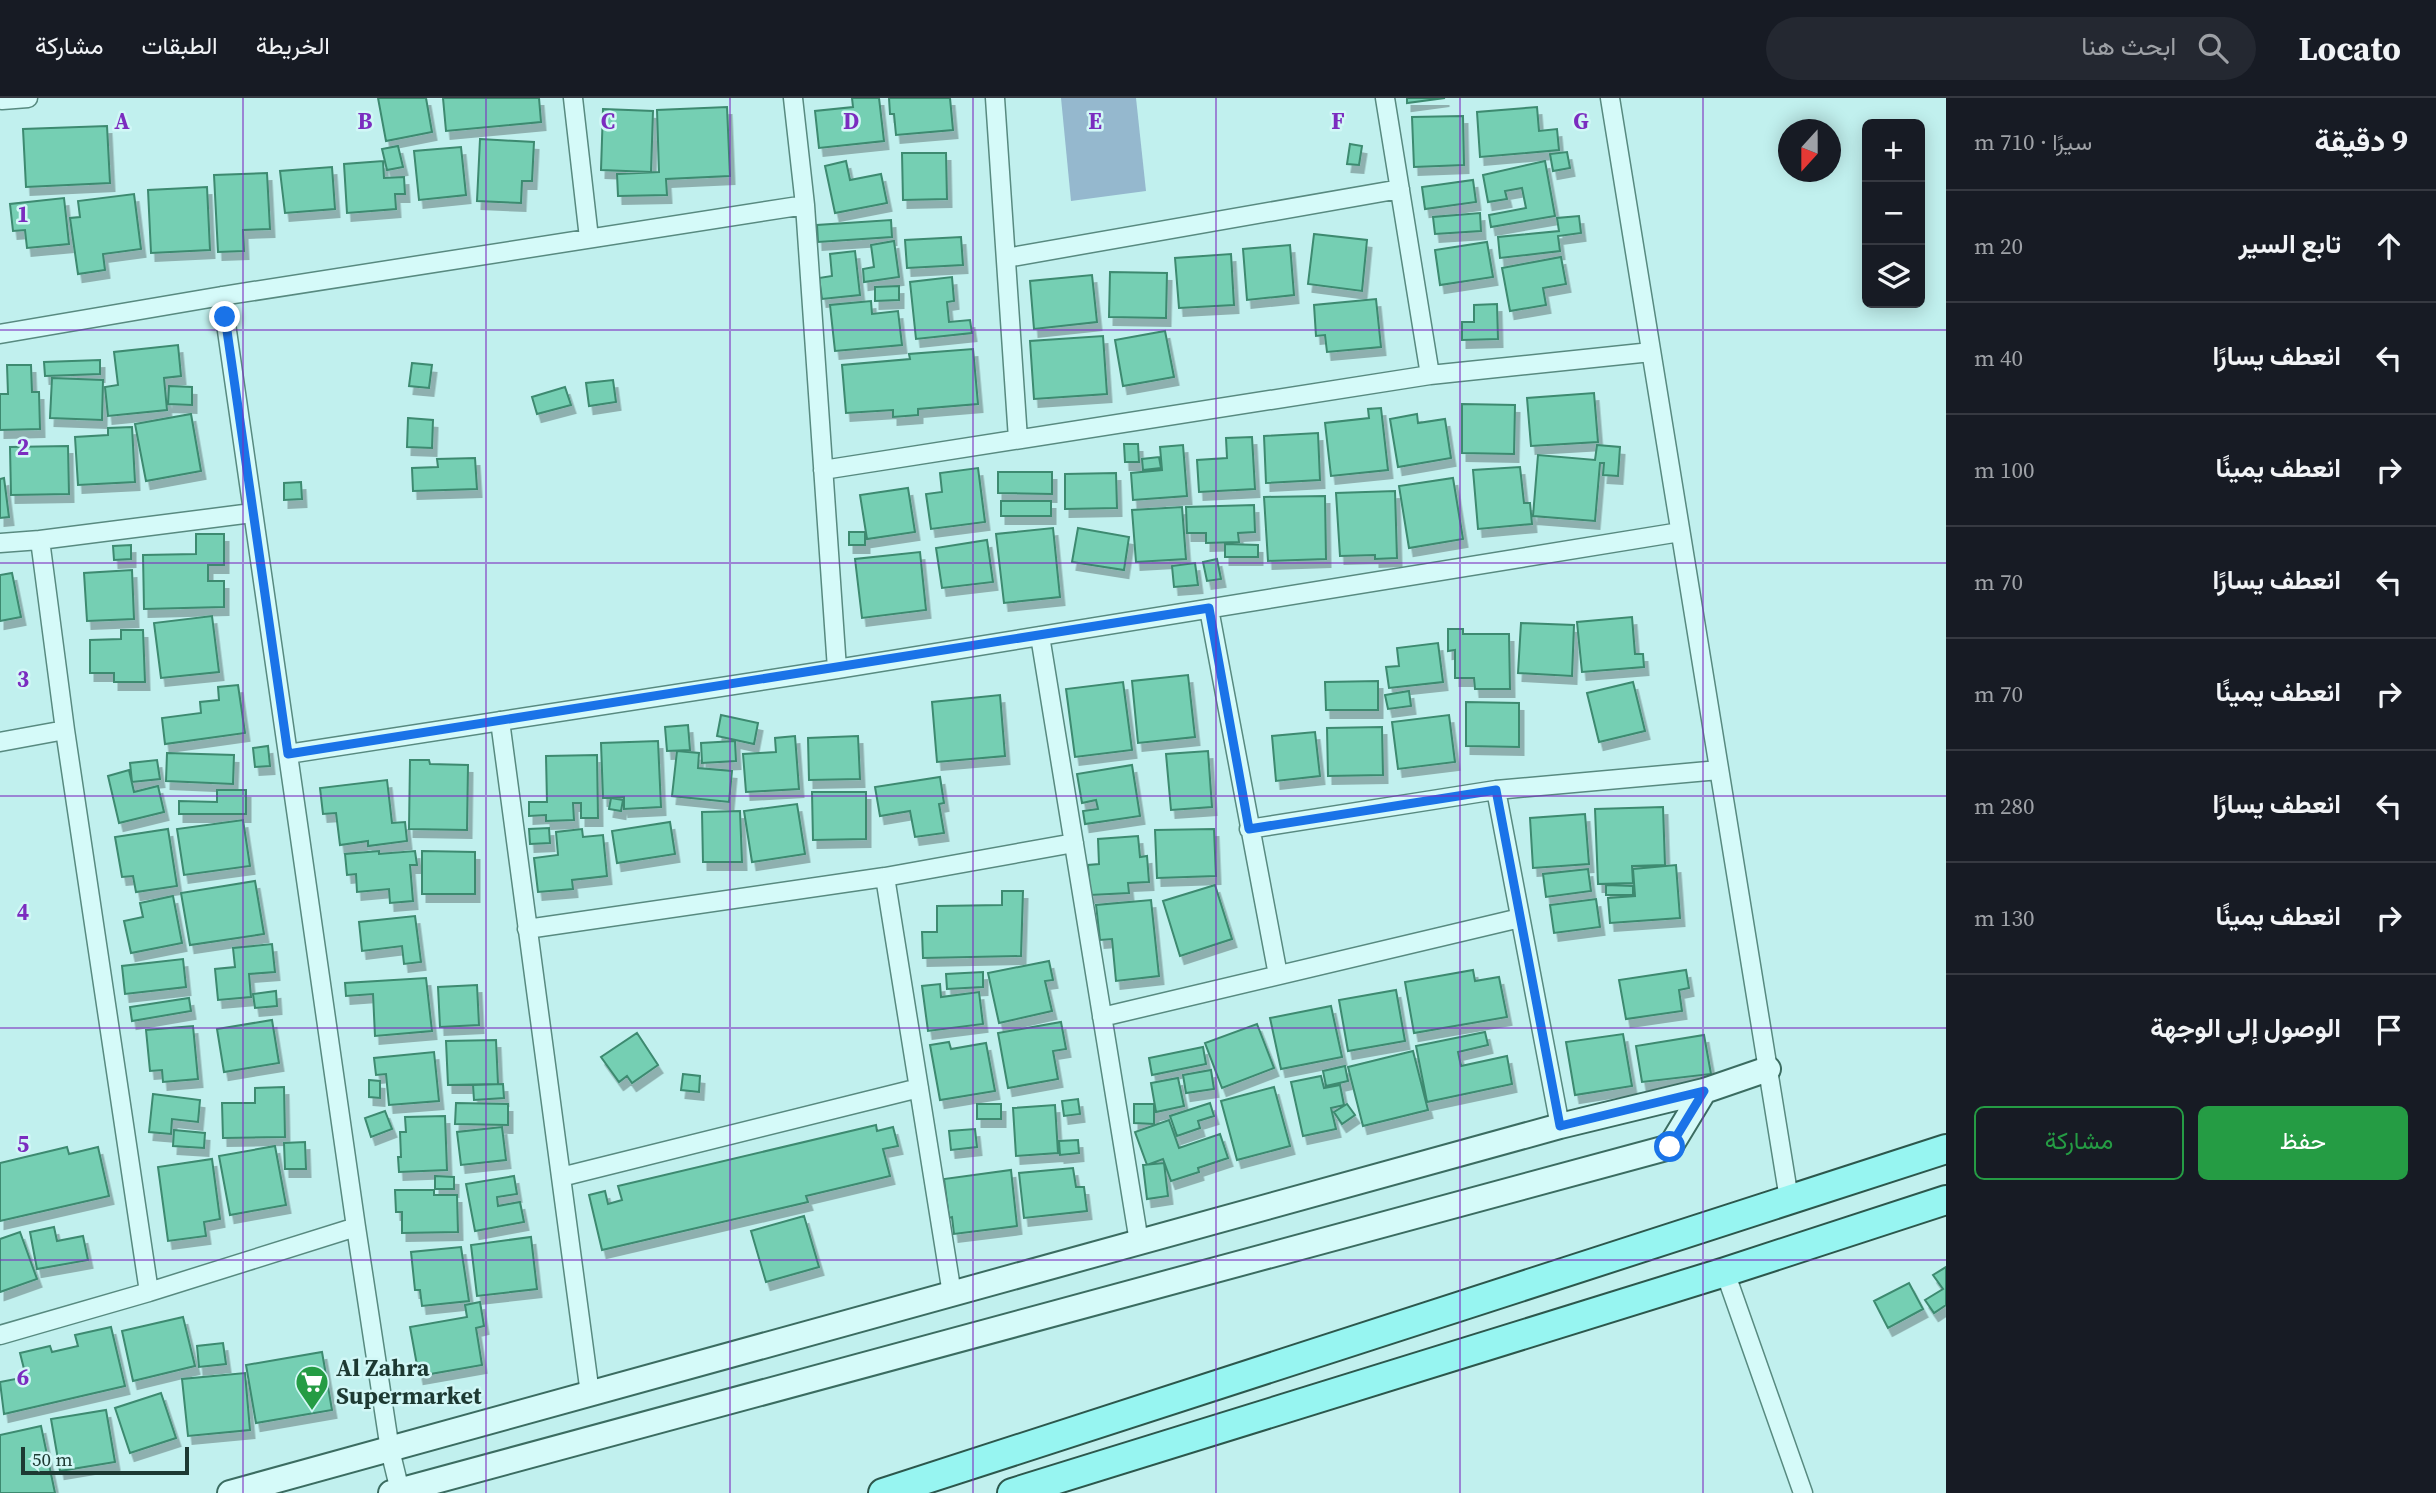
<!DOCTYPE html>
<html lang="ar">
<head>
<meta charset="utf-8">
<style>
  body { margin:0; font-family:"Source Serif 4",Vazirmatn,serif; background:#242831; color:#f1f3f6; direction:rtl }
  .controls { position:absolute; right:21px; top:21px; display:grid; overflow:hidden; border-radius:10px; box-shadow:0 4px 18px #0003 }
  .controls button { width:63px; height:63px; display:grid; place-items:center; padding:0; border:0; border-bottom:2px solid #363941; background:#171b24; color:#f1f3f6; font:35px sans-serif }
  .compass { position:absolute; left:1778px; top:21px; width:63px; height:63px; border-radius:50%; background:#171b24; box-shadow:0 4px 18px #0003; rotate:201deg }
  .scale { position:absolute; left:21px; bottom:18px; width:168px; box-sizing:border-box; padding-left:7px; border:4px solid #1d3932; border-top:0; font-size:19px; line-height:24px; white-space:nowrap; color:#1d3932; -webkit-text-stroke:5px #d1f7f6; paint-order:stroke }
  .stop { position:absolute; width:21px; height:21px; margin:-16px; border:5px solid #1a73e8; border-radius:50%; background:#fff }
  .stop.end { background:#1a73e8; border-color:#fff; box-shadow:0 2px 7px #0008 }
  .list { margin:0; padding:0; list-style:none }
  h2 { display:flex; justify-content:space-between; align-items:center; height:91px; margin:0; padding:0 28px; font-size:30px }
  h2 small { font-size:23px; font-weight:400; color:#9ea1a6 }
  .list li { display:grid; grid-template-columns:46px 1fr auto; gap:21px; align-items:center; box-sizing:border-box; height:112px; padding:0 28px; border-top:2px solid #363941 }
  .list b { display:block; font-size:26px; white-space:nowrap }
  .list em { font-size:23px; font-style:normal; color:#9ea1a6 }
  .actions { display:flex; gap:14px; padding:21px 28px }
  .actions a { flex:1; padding:16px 0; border:2px solid #259c44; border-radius:10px; text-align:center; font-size:24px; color:#259c44 }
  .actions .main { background:#259c44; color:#fff }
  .icon { flex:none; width:38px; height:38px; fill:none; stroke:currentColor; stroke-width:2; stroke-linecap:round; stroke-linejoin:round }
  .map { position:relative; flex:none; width:1946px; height:1395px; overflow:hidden; direction:ltr }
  header { display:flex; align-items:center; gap:42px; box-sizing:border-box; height:98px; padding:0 35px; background:#171b24; border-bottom:2px solid #363941 }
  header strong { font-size:33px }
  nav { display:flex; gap:38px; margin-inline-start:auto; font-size:24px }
  .search { width:490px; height:63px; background:#242831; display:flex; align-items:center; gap:18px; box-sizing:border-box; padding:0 24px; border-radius:38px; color:#9ea1a6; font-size:26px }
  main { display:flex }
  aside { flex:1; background:#171b24 }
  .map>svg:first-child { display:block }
</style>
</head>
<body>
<header>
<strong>Locato</strong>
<div class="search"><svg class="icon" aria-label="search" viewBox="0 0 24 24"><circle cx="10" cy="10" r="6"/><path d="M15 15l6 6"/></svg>ابحث هنا</div>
<nav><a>الخريطة</a><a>الطبقات</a><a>مشاركة</a></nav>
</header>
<main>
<aside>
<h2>9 دقيقة<small>سيرًا · 710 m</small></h2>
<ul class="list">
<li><svg class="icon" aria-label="ahead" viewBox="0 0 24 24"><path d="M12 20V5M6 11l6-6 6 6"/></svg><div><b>تابع السير</b></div><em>20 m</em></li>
<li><svg class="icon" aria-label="left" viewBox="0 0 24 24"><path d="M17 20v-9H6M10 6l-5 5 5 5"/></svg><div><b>انعطف يسارًا</b></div><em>40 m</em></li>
<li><svg class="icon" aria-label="right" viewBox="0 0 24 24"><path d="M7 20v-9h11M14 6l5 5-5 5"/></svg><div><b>انعطف يمينًا</b></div><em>100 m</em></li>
<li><svg class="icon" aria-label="left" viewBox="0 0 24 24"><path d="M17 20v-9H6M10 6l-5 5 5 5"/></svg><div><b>انعطف يسارًا</b></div><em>70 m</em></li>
<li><svg class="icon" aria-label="right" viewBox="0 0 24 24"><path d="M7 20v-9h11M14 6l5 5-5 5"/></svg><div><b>انعطف يمينًا</b></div><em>70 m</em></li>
<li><svg class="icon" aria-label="left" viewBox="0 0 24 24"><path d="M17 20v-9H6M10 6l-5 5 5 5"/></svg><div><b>انعطف يسارًا</b></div><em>280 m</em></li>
<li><svg class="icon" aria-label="right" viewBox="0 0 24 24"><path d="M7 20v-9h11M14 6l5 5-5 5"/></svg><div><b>انعطف يمينًا</b></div><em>130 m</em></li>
<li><svg class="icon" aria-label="arrive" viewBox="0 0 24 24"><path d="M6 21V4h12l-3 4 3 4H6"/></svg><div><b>الوصول إلى الوجهة</b></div></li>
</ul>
<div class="actions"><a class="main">حفظ</a><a>مشاركة</a></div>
</aside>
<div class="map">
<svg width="1946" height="1395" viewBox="0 0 1946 1395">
  <defs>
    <filter id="shadow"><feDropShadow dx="4.5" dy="8" stdDeviation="0" flood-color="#0004"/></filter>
  </defs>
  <rect width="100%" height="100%" fill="#c1f0ee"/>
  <path fill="#95b8ce" d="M1061 0H1136L1146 93 1071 103Z"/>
  <path fill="#75cfb3" stroke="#3d8a70" stroke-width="2" filter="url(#shadow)" d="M378 0H426L432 34 386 43Z
    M443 0H539L541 24 446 33Z
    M852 0H879L884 43 819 50 815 13 853 9Z
    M889 0H950L953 32 896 37 894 16H890Z
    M1407 0H1445L1407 5Z
    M727 9 730 78 666 81 667 97 618 98 617 76 659 74 657 12Z
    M1537 9 1539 33 1557 31 1559 52 1480 59 1477 14Z
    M603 11 653 13 651 74 601 72Z
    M1463 18 1464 67 1414 69 1412 19Z
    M107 28 110 85 26 89 23 31Z
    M480 41 534 44 532 83H522L521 105 477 103Z
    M1350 46 1362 48 1359 67 1347 66Z
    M398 48 403 69 387 72 382 51Z
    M461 49 466 97 419 102 414 53Z
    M1567 54 1570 70 1553 73 1550 56Z
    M902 55H946L947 101 903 102Z
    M383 63 384 80 404 79 405 96H395L396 111 347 115 344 66Z
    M846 63 850 82 881 76 887 105 835 115 825 68Z
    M1545 63 1555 118 1491 129 1489 117 1526 110 1522 90 1505 93 1507 101 1488 104 1483 77Z
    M332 69 335 111 285 115 280 73Z
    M267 75 270 131 243 132 244 153 218 154 214 77Z
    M1473 82 1476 104 1425 111 1422 89Z
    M207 89 210 152 151 155 148 92Z
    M134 96 141 151 103 156 105 172 78 176 70 120 80 119 78 103Z
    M64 100 69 146 27 150 25 132 13 133 10 106Z
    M1480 115 1481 133 1435 136 1433 119Z
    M1579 118 1581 135 1558 138 1560 153 1500 160 1498 139 1559 133 1557 120Z
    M891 122 892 139 818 144 817 127Z
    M1314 136 1367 142 1362 193 1308 186Z
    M961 139 963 167 907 170 905 142Z
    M894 143 899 179 864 184 863 171 874 169 871 147Z
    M1487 144 1493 179 1440 187 1435 152Z
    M1290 147 1294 197 1247 202 1243 151Z
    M855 153 860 197 822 201 819 180 832 178 830 156Z
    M1231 156 1234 207 1179 210 1175 160Z
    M1561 159 1566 186 1543 190 1546 207 1510 213 1502 170Z
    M1110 174 1167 175 1166 220 1109 219Z
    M1092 177 1097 224 1034 231 1030 183Z
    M952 179 954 203 947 204 949 224 970 222 972 235 916 241 910 184Z
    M899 188V202L875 203V189Z
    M1376 201 1381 249 1327 254 1325 237 1316 238 1314 207Z
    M871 203 872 216 898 213 902 247 835 253 830 207Z
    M1497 206 1498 241 1462 242V224H1474V207Z
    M1165 233 1174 279 1123 288 1115 242Z
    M1103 238 1107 296 1034 301 1030 243Z
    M178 247 181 278 164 280 167 312 108 318 105 289 118 287 114 254Z
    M973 251 978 306 918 311V317L893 319V312L846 315 842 267 910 261 909 256Z
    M100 262V276L45 278 44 264Z
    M412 265 432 267 429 290 409 288Z
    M7 267H31L32 294H39L40 331 0 332V296H8Z
    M52 280 103 282 102 322 50 320Z
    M613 282 616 304 589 308 586 285Z
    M169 288 192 289V307L168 306Z
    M565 289 571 307 537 316 532 299Z
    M1594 295 1598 344 1531 348 1527 300Z
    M1462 306 1515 307 1514 356 1462 355Z
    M1381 310 1388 372 1331 378 1325 325 1369 320 1368 311Z
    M191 316 201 373 146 383 135 326Z
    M1417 316 1418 325 1445 321 1451 360 1398 369 1390 321Z
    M408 320 433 322 432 350 407 349Z
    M132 329 135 384 78 387 75 339 108 337V330Z
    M1318 335 1320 382 1266 385 1264 338Z
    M1252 339 1255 391 1199 394 1197 362 1227 360 1226 340Z
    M1124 346H1138L1139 364H1125Z
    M1183 347 1187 398 1133 402 1131 375 1162 372 1160 349Z
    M1597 347 1620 349 1618 378 1603 377 1604 365H1600L1595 423 1533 418 1538 357 1595 362Z
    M68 348 69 396 11 397 10 349Z
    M1159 359 1161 370 1143 372 1142 361Z
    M475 360 477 391 413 393 412 370 438 369 437 361Z
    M1520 369 1524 405H1530L1532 426 1478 431 1473 372Z
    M978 370 985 424 931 431 926 396 942 394 940 375Z
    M998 374H1052V396L998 395Z
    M1116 375 1117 410 1065 411V376Z
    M4 380 9 419 0 420V381Z
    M1453 380 1463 441 1409 450 1399 388Z
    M301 384 302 401 284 402V385Z
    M908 390 915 434 867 441 860 397Z
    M1395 393 1397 460 1375 461V457L1340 458 1336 395Z
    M1325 398 1326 461 1268 463 1264 399Z
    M1001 403H1051V418H1001Z
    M1254 407 1255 434 1238 435 1239 444 1206 445V435H1187L1186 409Z
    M1182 409 1186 461 1136 464 1132 412Z
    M1053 430 1060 499 1004 505 996 436Z
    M1078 430 1129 439 1124 472 1072 464Z
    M849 434H865V447H849Z
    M196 436H224V467H208V483H224V509L144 511 143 457 196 456Z
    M987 442 993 484 942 490 936 450Z
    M1225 446 1258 447V459H1225Z
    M131 447V461L114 462 113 448Z
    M920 454 926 512 862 520 855 461Z
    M1217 461 1221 481 1207 483 1203 464Z
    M1195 465 1198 487 1174 489 1172 468Z
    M132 472 134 521 87 523 84 475Z
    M12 475 21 519 0 523V477Z
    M212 518 219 574 161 580 154 525Z
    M1632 519 1635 556H1643L1644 569 1582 574 1577 524Z
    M1521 525 1574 527 1572 578 1518 575Z
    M1448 531H1463V536H1509L1510 591H1475L1474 580H1455V552L1448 553Z
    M121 532H143L145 584H114V575H90V542L121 541Z
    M1438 545 1443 584 1389 590 1386 569 1399 568 1397 550Z
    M1188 577 1195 639 1138 645 1132 583Z
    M1378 583V612H1326L1325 584Z
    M1123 584 1132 652 1075 659 1066 591Z
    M1633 584 1645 633 1599 644 1587 595Z
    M238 587 245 635 165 646 162 620 201 615 200 604 219 602 218 589Z
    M1409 593 1411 608 1388 611 1385 597Z
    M1000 597 1005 658 937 664 932 604Z
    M1466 604 1519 605V649L1466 648Z
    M721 617 758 625 754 646 717 638Z
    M1449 617 1455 664 1398 671 1392 624Z
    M688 627 690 652 667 653 665 629Z
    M1382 629 1383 677 1328 678 1327 630Z
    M1315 634 1320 678 1276 683 1272 638Z
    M795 638 799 691 746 694 743 656 776 654 775 640Z
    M858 638 860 681 809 682 808 640Z
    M658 643 661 709 624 711V699L603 700 601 645Z
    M735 643 736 663 702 665 701 645Z
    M268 648 270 668 255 669 253 650Z
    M677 653 699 655 698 670 732 673 729 704 672 698Z
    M1208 653 1212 709 1171 712 1166 656Z
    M167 655 234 657 233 686 166 683Z
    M597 657 598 720H581V705H573L574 722 546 723V717L529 718V704H547L546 658Z
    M157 662 160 681 132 684 130 665Z
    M410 662H429L430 666 468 667 467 732 409 731Z
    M1132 667 1140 718 1085 726 1083 713 1098 711 1096 702 1082 705 1077 676Z
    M129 672 134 694 158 688 164 714 119 725 108 678Z
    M940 679 944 705 939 706 944 735 915 739 910 713 880 718 875 689Z
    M387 682 392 725 405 724 407 743 368 748V743L340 747 336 715 323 716 320 690Z
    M217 692H246V716H179V703L217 704Z
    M812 694H866V741L813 742Z
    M611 700 623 702 621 713 609 711Z
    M797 706 805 756 752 764 744 713Z
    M1663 709 1665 767 1632 768 1633 785 1598 786 1595 711Z
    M740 713 742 764H703L702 714Z
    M1585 716 1589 766 1533 770 1530 720Z
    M243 722 250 768 184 777 177 731Z
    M670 724 675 756 617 765 612 733Z
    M549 730 550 745 530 746 529 731Z
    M168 731 177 788 136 794 133 778 122 779 115 739Z
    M582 731 583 739 603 737 607 778 572 782 573 791 538 794 534 760 558 757 556 734Z
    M1214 731 1216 778 1157 780 1155 732Z
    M1138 738 1140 759 1147 758 1149 784 1128 785 1129 795 1090 797 1088 767 1099 766 1098 741Z
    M379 753V756L415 753 417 767H410L413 803 390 805 389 791 357 794 356 776 347 777 345 756Z
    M422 753 475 754V796H422Z
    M1676 767 1680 820 1610 825 1608 800 1635 798 1633 771Z
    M1588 771 1591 793 1546 799 1543 776Z
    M255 783 264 836 190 847 181 795Z
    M1215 787 1232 841 1180 858 1163 803Z
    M1606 787 1633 788V797H1606Z
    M1002 793H1023L1021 858 923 860 922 834H937V808L1002 807Z
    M173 798 182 845 131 855 124 823 143 819 140 805Z
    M1596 801 1600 829 1554 835 1550 807Z
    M1151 802 1159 878 1116 883 1112 841 1100 842 1096 807Z
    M415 818 421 864 404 866 402 848 362 853 359 824Z
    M272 846 275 874 249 876 251 899 218 902 215 871 235 869 233 850Z
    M183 861 186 889 125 896 122 868Z
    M1049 863 1053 882 1045 883 1052 913 999 925 988 875Z
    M1473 872 1475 883 1499 879 1507 919 1414 935 1405 884Z
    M1686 872 1689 890 1679 892 1682 913 1626 921 1619 882Z
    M983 874V889L947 891 946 876Z
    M426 880 432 933 375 938 373 896 346 898 345 885Z
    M940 886 941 899 979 894 983 926 928 933 922 888Z
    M477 887 479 927 440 929 438 889Z
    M1396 892 1405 943 1348 953 1339 902Z
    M276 893 277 908 255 910 253 896Z
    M189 900 191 913 132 923 130 909Z
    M1331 908 1342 959 1281 971 1270 920Z
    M272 922 279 965 224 974 217 931Z
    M1061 924 1066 951 1053 953 1058 981 1008 990 998 935Z
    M1257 926 1274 970 1222 990 1205 945Z
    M193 928 198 981 163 984 162 972 150 973 146 932Z
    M1485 934 1488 947 1458 954 1461 968 1507 958 1512 986 1427 1004 1416 948Z
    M637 935 658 967 632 985 627 978 619 984 601 959Z
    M1623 936 1632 988 1575 997 1566 944Z
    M1704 937 1711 976 1642 984 1636 948Z
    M496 942 498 986 448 987 446 943Z
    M949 944 951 951 986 945 995 993 940 1002 930 947Z
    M1203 949 1206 966 1152 977 1149 960Z
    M1413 953 1428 1012 1363 1028 1348 969Z
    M434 954 439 1003 389 1007 386 976 376 977 374 960Z
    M1345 968 1348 983 1326 988 1323 973Z
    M1211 972 1214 991 1186 995 1183 977Z
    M683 976 700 978 699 994 681 992Z
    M1321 978 1324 990 1340 987 1344 1007 1331 1010 1336 1031 1303 1038 1291 984Z
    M1178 980 1184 1008 1156 1014 1151 985Z
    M369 982 380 983V1000L369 999Z
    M503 986 504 1000 474 1002 473 987Z
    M284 989 285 1039 223 1040 222 1005H255V990Z
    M1274 989 1290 1048 1237 1062 1221 1003Z
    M153 996 200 1002 198 1024 172 1021 171 1036 149 1034Z
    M1078 1001 1080 1016 1064 1018 1062 1003Z
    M456 1005 508 1006V1027L455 1026Z
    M1210 1005 1214 1018 1198 1023 1200 1030 1177 1038 1170 1018Z
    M977 1006H1001V1021H977Z
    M1134 1006H1154V1026L1134 1025Z
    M1347 1006 1355 1017 1342 1026 1334 1014Z
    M1055 1007 1058 1055 1016 1058 1013 1010Z
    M385 1013 392 1031 371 1039 365 1020Z
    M445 1018 447 1072 399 1074 398 1059H401L400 1034H406L405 1019Z
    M1169 1022 1179 1050 1220 1036 1228 1060 1198 1070 1199 1074 1171 1083 1163 1061 1147 1067 1135 1034Z
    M876 1027 877 1033 893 1029 898 1048 883 1051 890 1078 806 1098 808 1104 602 1152 589 1097 605 1093 608 1106 622 1102 618 1088Z
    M502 1029 506 1062 461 1067 457 1034Z
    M975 1031 977 1049 951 1052 949 1033Z
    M174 1032 205 1035 204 1050 173 1048Z
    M1078 1042 1079 1055 1060 1057 1059 1043Z
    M305 1044 306 1071H285L284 1045Z
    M275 1048 286 1107 230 1117 219 1058Z
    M67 1049 69 1056 98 1049 109 1098 0 1123V1065Z
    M212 1061 220 1121 204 1124 206 1138 168 1143 158 1069Z
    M1164 1065 1168 1098 1147 1101 1143 1067Z
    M1073 1070 1076 1089H1084L1087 1113 1024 1120 1019 1075Z
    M1011 1072 1017 1128 954 1136 952 1119 949 1120 944 1081Z
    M435 1078 454 1079V1091H435Z
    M514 1078 517 1096 497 1099 498 1108 520 1104 524 1124 475 1133 466 1086Z
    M395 1092H434V1097H457L458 1134 402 1135V1114H396Z
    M804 1118 819 1169 766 1184 751 1133Z
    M54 1129 57 1143 83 1138 88 1162 37 1171 30 1134Z
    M20 1134 37 1181 0 1194V1141Z
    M531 1139 537 1191 477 1198 471 1147Z
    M461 1149 469 1203 422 1208 420 1192H415L411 1154Z
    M1946 1169V1207L1934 1215 1925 1202 1943 1191 1933 1177Z
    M1909 1185 1923 1211 1888 1230 1874 1203Z
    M480 1204 484 1228 476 1230 482 1267 419 1278 410 1229 467 1219 465 1207Z
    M183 1219 195 1268 133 1283 122 1233Z
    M111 1229 125 1288 4 1316 0 1284 26 1279 20 1255 50 1248 52 1254 78 1248 75 1237Z
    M223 1245 226 1266 199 1269 197 1248Z
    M322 1254 332 1312 256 1325 246 1267Z
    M245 1275 250 1332 188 1338 182 1281Z
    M161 1295 176 1340 130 1355 115 1310Z
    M106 1312 115 1364 60 1373 51 1321Z
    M41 1328 55 1395H0V1337Z"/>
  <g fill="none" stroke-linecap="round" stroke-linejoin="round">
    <defs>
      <path id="street" d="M573 0 589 140
        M793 0 805 107 837 571
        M995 0 1018 341
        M1385 0 1430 277
        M1610 0 1789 1101
        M2 2 28 0
        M1006 160 1400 91
        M222 198 356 1129 390 1352 400 1393
        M0 236 222 198 805 107
        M823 372 1430 277 1651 254
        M40 442 65 632 149 1194
        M0 445 40 442 252 415
        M1209 511 1278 877
        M1040 538 1139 1144
        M500 623 590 1296
        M0 644 65 632
        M288 656 837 571 1680 434
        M1496 692 1560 1028
        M1249 731 1496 692 1719 672
        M885 779 952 1196
        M527 831 885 779 1074 745
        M1102 919 1520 820
        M561 1079 919 990
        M1725 1174 1803 1395
        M0 1237 149 1194 356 1129"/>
      <path id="secondary" d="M230 1395 1560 1028 1704 993 1768 971
        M391 1395 1670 1049 1704 993"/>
      <path id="primary" d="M883 1395 1946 1051
        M1012 1395 1725 1174 1946 1102"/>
    </defs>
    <use href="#street" stroke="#588a80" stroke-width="21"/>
    <use href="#secondary" stroke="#3b6c61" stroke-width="28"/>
    <use href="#primary" stroke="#2c574c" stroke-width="32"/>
    <use href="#street" stroke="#d5faf9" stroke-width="18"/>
    <use href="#secondary" stroke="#d5faf9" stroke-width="24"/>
    <use href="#primary" stroke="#97f5f1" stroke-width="28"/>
  </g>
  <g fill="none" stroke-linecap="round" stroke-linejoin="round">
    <path stroke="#1a73e8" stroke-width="9" d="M225 219 288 656 1209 510 1249 731 1496 692 1560 1028 1704 993 1670 1049"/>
  </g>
  <path fill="none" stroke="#7b2cbf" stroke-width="2" stroke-opacity="0.55" d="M243 0V1395M486 0V1395M730 0V1395M973 0V1395M1216 0V1395M1460 0V1395M1703 0V1395M0 232H1946M0 465H1946M0 698H1946M0 930H1946M0 1162H1946"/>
  <defs>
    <symbol id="supermarket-pin" viewBox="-11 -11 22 30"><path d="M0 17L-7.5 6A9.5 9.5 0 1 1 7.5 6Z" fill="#259c44" stroke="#d1f7f6"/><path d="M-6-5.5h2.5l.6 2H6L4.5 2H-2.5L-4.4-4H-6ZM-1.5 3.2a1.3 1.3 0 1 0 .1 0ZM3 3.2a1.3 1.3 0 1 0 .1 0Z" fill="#fff"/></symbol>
  </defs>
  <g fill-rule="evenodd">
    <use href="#supermarket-pin" x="293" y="1265" width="38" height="52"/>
  </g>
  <g text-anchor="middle" stroke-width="5" stroke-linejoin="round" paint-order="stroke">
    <g font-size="24" font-weight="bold" fill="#1d3932" stroke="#d1f7f6" text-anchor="start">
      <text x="336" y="1278">Al Zahra<tspan x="336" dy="28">Supermarket</tspan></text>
    </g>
  </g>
  <g font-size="23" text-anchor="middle" font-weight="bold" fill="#7b2cbf" stroke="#d1f7f6" stroke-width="5" stroke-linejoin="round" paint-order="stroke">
    <text x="122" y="31">A</text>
    <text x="365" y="31">B</text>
    <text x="608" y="31">C</text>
    <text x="851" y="31">D</text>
    <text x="1095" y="31">E</text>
    <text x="1338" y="31">F</text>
    <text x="1581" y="31">G</text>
    <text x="23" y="124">1</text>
    <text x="23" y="357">2</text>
    <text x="23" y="589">3</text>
    <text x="23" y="822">4</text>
    <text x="23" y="1054">5</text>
    <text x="23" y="1287">6</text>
  </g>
</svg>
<div class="controls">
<button>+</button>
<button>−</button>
<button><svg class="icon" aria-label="layers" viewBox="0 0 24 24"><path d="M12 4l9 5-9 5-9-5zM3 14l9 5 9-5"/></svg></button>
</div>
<svg class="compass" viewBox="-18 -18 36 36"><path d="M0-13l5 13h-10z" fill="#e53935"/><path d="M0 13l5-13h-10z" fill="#9ea1a6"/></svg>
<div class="scale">50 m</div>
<div class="stop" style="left:1670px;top:1049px"></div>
<div class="stop end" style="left:225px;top:219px"></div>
</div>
</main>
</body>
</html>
